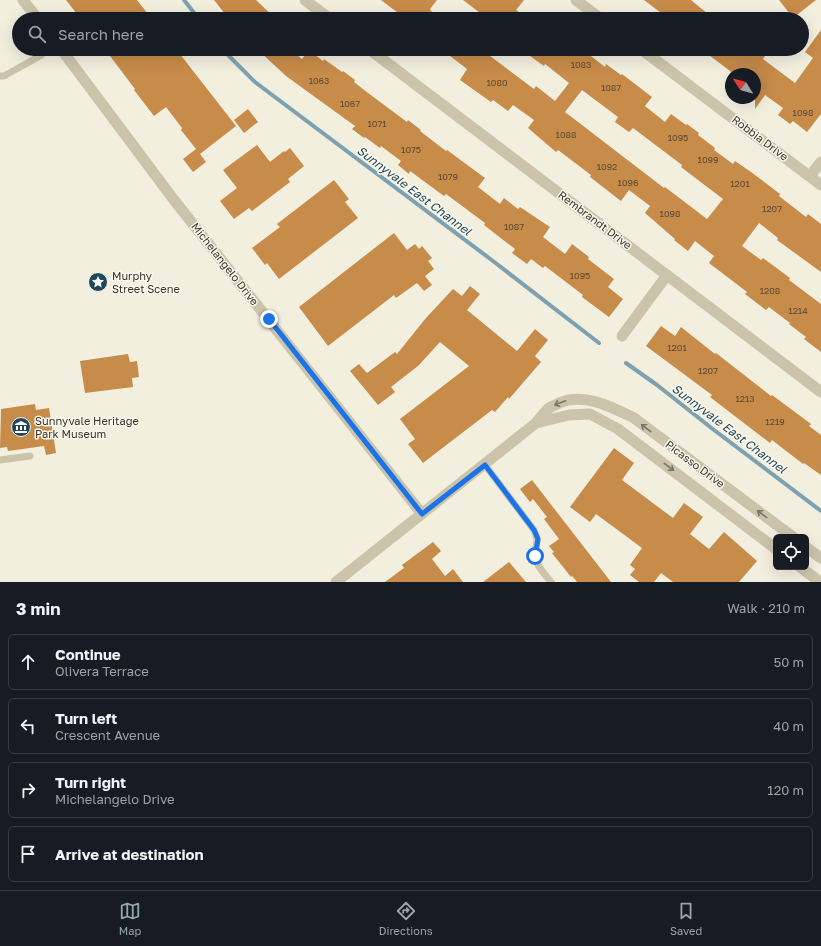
<!DOCTYPE html>
<html lang="en">
<head>
<meta charset="utf-8">
<style>
  body { margin:0; font-family:"Golos Text",sans-serif; background:#20242c; color:#f1f3f6 }
  .controls { position:absolute; right:12px; bottom:12px; display:grid; overflow:hidden; border-radius:6px; box-shadow:0 4px 16px #0002 }
  .controls button { width:36px; height:36px; display:grid; place-items:center; padding:0; border:0; border-bottom:1px solid #363941; background:#171b24; color:#f1f3f6; font:20px sans-serif }
  .compass { position:absolute; left:725px; top:68px; width:36px; height:36px; border-radius:50%; background:#171b24; box-shadow:0 4px 16px #0002; rotate:307deg }
  .stop { position:absolute; width:12px; height:12px; margin:-9px; border:3px solid #1a73e8; border-radius:50%; background:#fff }
  .stop.end { background:#1a73e8; border-color:#fff; box-shadow:0 1px 4px #0008 }
  .list { margin:0; padding:0; list-style:none }
  h2 { display:flex; justify-content:space-between; align-items:center; height:52px; margin:0; padding:0 16px; font-size:17px }
  h2 small { font-size:13px; font-weight:400; color:#9ea1a6 }
  .list li { display:grid; grid-template-columns:26px 1fr auto; gap:12px; align-items:center; box-sizing:border-box; height:56px; margin:0 8px 8px; padding:0 8px; border:1px solid #363941; border-radius:6px }
  .list b { display:block; font-size:15px; white-space:nowrap }
  .list p { margin:0; font-size:13px; white-space:nowrap; color:#9ea1a6 }
  .list em { font-size:13px; font-style:normal; color:#9ea1a6 }
  .icon { flex:none; width:22px; height:22px; fill:none; stroke:currentColor; stroke-width:2; stroke-linecap:round; stroke-linejoin:round }
  .map { position:relative; flex:none; width:821px; height:582px; overflow:hidden }
  .search { position:absolute; background:#171b24; box-shadow:0 4px 16px #0002; left:12px; right:12px; top:12px; height:44px; display:flex; align-items:center; gap:10px; box-sizing:border-box; padding:0 14px; border-radius:22px; color:#9ea1a6; font-size:15px }
  .sheet { height:308px; background:#171b24 }
  nav { display:flex; justify-content:space-around; align-items:center; box-sizing:border-box; height:56px; border-top:1px solid #363941; background:#171b24; font-size:11px; color:#9ea1a6 }
  nav a { display:grid; justify-items:center; gap:2px }
  nav .on { color:#92a6b1 }
  .map>svg:first-child { display:block }
</style>
</head>
<body>
<div class="map">
<svg width="821" height="582" viewBox="0 0 821 582">
  <rect width="100%" height="100%" fill="#f3efdf"/>
  <g fill="none" stroke-linecap="round" stroke-linejoin="round">
    <path stroke="#7ea1b1" stroke-width="4" d="M184 0 199 19
      M222 49 255 82 493 261 599 343
      M626 363 657 385 714 430 821 511"/>
  </g>
  <path fill="#c78b4a" fill-rule="evenodd" d="M66 0H137L152 19H81Z
    M214 0H256L276 19H229Z
    M381 0H437L430 9 431 11 441 19H406Z
    M463 0H524L516 10 528 19H488Z
    M644 0H691L714 19H669Z
    M779 0H816L793 18Z
    M821 30V114L807 132 793 121 790 124 778 115 783 108 765 95 755 109V74H734L701 49H770L763 59 795 83 813 58 805 52Z
    M120 49H176L236 126 200 154 206 162 193 172 183 159 196 149 181 130 182 128 166 107 154 116 134 90 135 89 110 56Z
    M257 49H290L302 59 309 50 323 61 324 59 342 72 343 71 355 80 354 82 368 93 407 122 408 120 421 130 420 131 446 151 447 150 485 178 478 187 500 204 504 198 518 209 520 207 550 227 543 237 565 254 572 244 589 257 588 259 614 279 608 287 623 299 609 317 582 297 583 295 545 266 543 268 531 259 527 264 512 253 515 249 484 225 485 223 446 194 444 196 410 171 409 174 398 165 401 161 381 146 380 148 365 137 364 138 352 129 355 126 286 76Z
    M441 49H481L534 89 536 86 555 101 569 83 545 64 544 66 530 56 535 49H582L605 67 606 64 621 75 622 74 652 97 645 106 665 122 671 114 686 125 687 124 699 133 698 135 715 148 714 150 733 164 735 161 751 172 780 194 779 196 806 217 808 214 821 224V272L777 240 778 238 759 223 742 246 761 260 763 258 790 278 789 280 821 304V352L804 339 806 337 789 324 790 323 769 307 766 310 745 294 747 292 709 263 714 256 695 241 688 251 674 240 675 239 645 213 650 206 629 190 621 201 590 177 591 175 558 150 556 152 528 128 534 120 513 105 508 111 493 100 491 102 460 80 467 69ZM582 90 618 117 615 122 629 132 633 128 682 165 681 167 723 199 707 219 665 187 664 188 565 112Z
    M248 109 258 122 244 133 234 120Z
    M257 145 270 162 284 151 285 152 290 148 304 166 288 179 290 182 252 211 249 208 234 219 220 201 237 188 223 170Z
    M334 180 349 199 345 202 358 218 279 279 267 263 265 265 252 248 280 227 277 224Z
    M394 233 407 250 415 244 419 249 422 246 432 258 428 261 434 269 425 276 432 285 424 291 417 283 396 298 394 295 328 346 299 307Z
    M470 286 480 294 467 310 517 351 535 329 548 340 535 356 541 362 509 399 508 397 495 412 492 410 423 463 408 444 415 439 400 419 469 366 440 342 418 366 391 387 395 392 378 405 350 371 359 364 367 373 395 352 397 354 426 318 453 289 462 296Z
    M661 326 675 336 681 327 715 354 716 353 771 396 772 395 811 424 809 426 821 435V475L804 463 803 464 772 440 770 443 710 397 712 395 646 346Z
    M128 354 130 362 137 361 139 377 132 378 133 387 85 393 80 361Z
    M35 404 36 410 49 408 56 453 46 455 44 446 8 451 7 447 0 448 1 409Z
    M614 448 634 463 622 480 673 518 684 503 703 517 690 534 709 549 724 532 757 561 739 582H673L661 573 654 582H639L630 575 635 569 630 565 642 548 596 514 590 522 570 507Z
    M532 480 611 582H577L572 576 571 577 552 553 554 552 549 546 559 539 544 519 547 517 533 499 530 502 520 489Z
    M433 542 441 551 432 559 445 576 453 569 463 582H385L404 568 402 565Z
    M509 562 526 582H483Z"/>
  <g fill="none" stroke-linecap="round" stroke-linejoin="round">
    <path stroke="#ccc3ab" stroke-width="7" d="M0 76H4L40 56 48 49
      M0 460 30 456
      M485 465 534 530C540 544 535 542 535 555 535 564 545 575 551 582"/>
    <path stroke="#ccc3ab" stroke-width="11" d="M23 0 38 19
      M305 0 330 19
      M576 0 601 19
      M61 49 174 200 422 514
      M369 49 821 392
      M641 49 821 185
      M810 176 821 162
      M622 336 667 275
      M536 423 569 415 590 414 618 429 776 549
      M806 547 821 558
      M800 567 820 582
      M336 582 536 423C540 418 544 413 548 409 551 406 556 405 559 403 584 392 612 407 634 418L793 537"/>
  </g>
  <defs><path id="oneway-shaft" d="M-6 0H5M1.5-3L5.5 0L1.5 3" fill="none" stroke-width="1.6" stroke-linecap="round" stroke-linejoin="round"/></defs>
  <g stroke="#7b7464">
    <use href="#oneway-shaft" transform="translate(560 403) rotate(159)"/>
    <use href="#oneway-shaft" transform="translate(646 428) rotate(-143)"/>
    <use href="#oneway-shaft" transform="translate(669 467) rotate(37)"/>
    <use href="#oneway-shaft" transform="translate(762 514) rotate(-143)"/>
  </g>
  <g fill="none" stroke-linecap="round" stroke-linejoin="round">
    <path stroke="#1a73e8" stroke-width="5" d="M269 319 422 514 485 465 534 530 538 539 535 556"/>
  </g>
  <defs>
    <symbol id="sight-disc" viewBox="-11 -11 22 22"><circle r="9.5" fill="#1f475c" stroke="#faf8ec"/><path d="M0-6L1.8-2.2L6-1.7L2.9 1.2L3.7 5.4L0 3.3L-3.7 5.4L-2.9 1.2L-6-1.7L-1.8-2.2Z" fill="#fff"/></symbol>
    <symbol id="museum-disc" viewBox="-11 -11 22 22"><circle r="9.5" fill="#1f475c" stroke="#faf8ec"/><path d="M0-6L6-3V-2H-6V-3ZM-5-1h2V3h-2ZM-1-1h2V3h-2ZM3-1h2V3H3ZM-6 4H6V6H-6Z" fill="#fff"/></symbol>
  </defs>
  <g fill-rule="evenodd">
    <use href="#sight-disc" x="87" y="271" width="22" height="22"/>
    <use href="#museum-disc" x="10" y="416" width="22" height="22"/>
  </g>
  <g text-anchor="middle" stroke-width="3" stroke-linejoin="round" paint-order="stroke">
    <g font-size="9" fill="#5c4932">
      <text x="581" y="68">1083</text>
      <text x="319" y="84">1063</text>
      <text x="497" y="86">1080</text>
      <text x="611" y="91">1087</text>
      <text x="350" y="107">1067</text>
      <text x="803" y="116">1098</text>
      <text x="377" y="127">1071</text>
      <text x="566" y="138">1088</text>
      <text x="678" y="141">1095</text>
      <text x="411" y="153">1075</text>
      <text x="708" y="163">1099</text>
      <text x="607" y="170">1092</text>
      <text x="448" y="180">1079</text>
      <text x="628" y="186">1096</text>
      <text x="740" y="187">1201</text>
      <text x="772" y="212">1207</text>
      <text x="670" y="217">1098</text>
      <text x="514" y="230">1087</text>
      <text x="580" y="279">1095</text>
      <text x="770" y="294">1208</text>
      <text x="798" y="314">1214</text>
      <text x="677" y="351">1201</text>
      <text x="708" y="374">1207</text>
      <text x="745" y="402">1213</text>
      <text x="775" y="425">1219</text>
    </g>
    <g font-size="11" fill="#39332a" stroke="#faf8ec">
      <text transform="translate(760 138) rotate(37)" y="4">Robbia Drive</text>
      <text transform="translate(595 220) rotate(37)" y="4">Rembrandt Drive</text>
      <text transform="translate(225 264) rotate(52)" y="4">Michelangelo Drive</text>
      <text transform="translate(695 464) rotate(37)" y="4">Picasso Drive</text>
    </g>
    <g font-size="11" fill="#39332a" stroke="#faf8ec" text-anchor="start">
      <text x="112" y="280">Murphy<tspan x="112" dy="13">Street Scene</tspan></text>
      <text x="35" y="425">Sunnyvale Heritage<tspan x="35" dy="13">Park Museum</tspan></text>
    </g>
    <g font-size="12" font-style="italic" fill="#1f475c" stroke="#faf8ec">
      <text transform="translate(414 191) rotate(37)" y="4">Sunnyvale East Channel</text>
      <text transform="translate(729 429) rotate(37)" y="4">Sunnyvale East Channel</text>
    </g>
  </g>
</svg>
<div class="controls">
<button><svg class="icon" aria-label="locate" viewBox="0 0 24 24"><circle cx="12" cy="12" r="6"/><path d="M12 2v4M12 18v4M2 12h4M18 12h4"/></svg></button>
</div>
<svg class="compass" viewBox="-18 -18 36 36"><path d="M0-13l5 13h-10z" fill="#e53935"/><path d="M0 13l5-13h-10z" fill="#9ea1a6"/></svg>
<div class="stop" style="left:535px;top:556px"></div>
<div class="stop end" style="left:269px;top:319px"></div>
<div class="search"><svg class="icon" aria-label="search" viewBox="0 0 24 24"><circle cx="10" cy="10" r="6"/><path d="M15 15l6 6"/></svg>Search here</div>
</div>
<section class="sheet">
<h2>3 min<small>Walk · 210 m</small></h2>
<ul class="list">
<li><svg class="icon" aria-label="ahead" viewBox="0 0 24 24"><path d="M12 20V5M6 11l6-6 6 6"/></svg><div><b>Continue</b><p>Olivera Terrace</p></div><em>50 m</em></li>
<li><svg class="icon" aria-label="left" viewBox="0 0 24 24"><path d="M17 20v-9H6M10 6l-5 5 5 5"/></svg><div><b>Turn left</b><p>Crescent Avenue</p></div><em>40 m</em></li>
<li><svg class="icon" aria-label="right" viewBox="0 0 24 24"><path d="M7 20v-9h11M14 6l5 5-5 5"/></svg><div><b>Turn right</b><p>Michelangelo Drive</p></div><em>120 m</em></li>
<li><svg class="icon" aria-label="arrive" viewBox="0 0 24 24"><path d="M6 21V4h12l-3 4 3 4H6"/></svg><div><b>Arrive at destination</b></div></li>
</ul>
</section>
<nav>
<a class="on"><svg class="icon" aria-label="map" viewBox="0 0 24 24"><path d="M3 6l6-2 6 2 6-2v14l-6 2-6-2-6 2zM9 4v14M15 6v14"/></svg>Map</a>
<a><svg class="icon" aria-label="directions" viewBox="0 0 24 24"><path d="M12 3l9 9-9 9-9-9zM9 14v-3h6M13 9l2 2-2 2"/></svg>Directions</a>
<a><svg class="icon" aria-label="saved" viewBox="0 0 24 24"><path d="M7 4h10v16l-5-4-5 4z"/></svg>Saved</a>
</nav>
</body>
</html>
